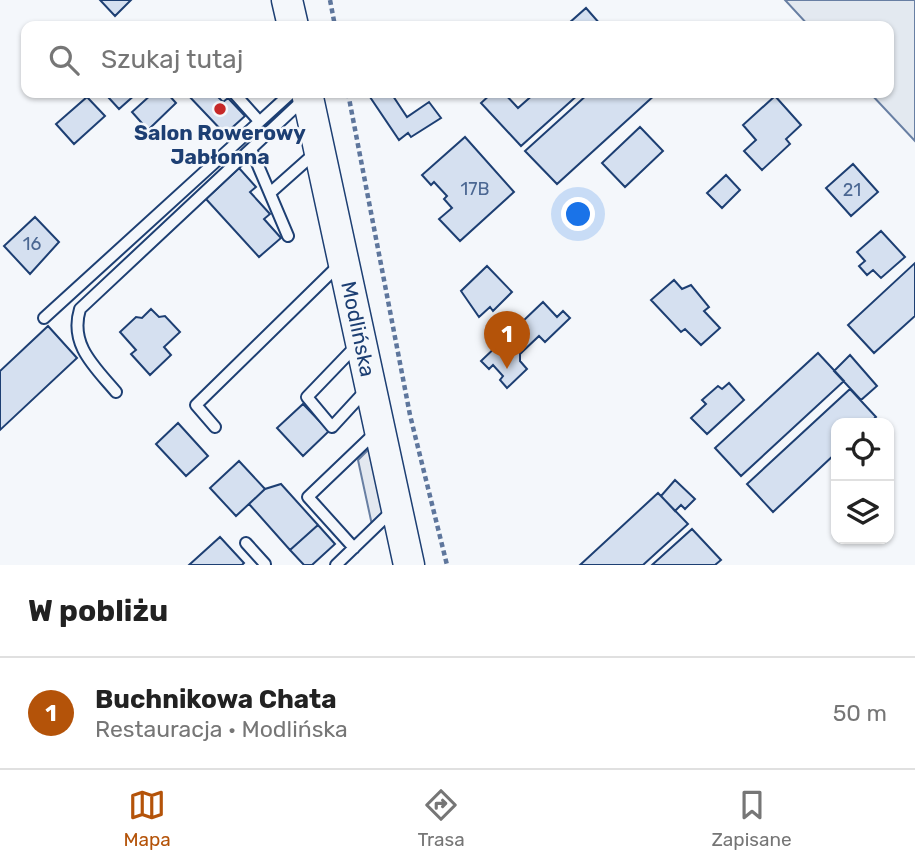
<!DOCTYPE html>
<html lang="pl">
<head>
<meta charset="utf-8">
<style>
  body { margin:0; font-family:Rubik,sans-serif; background:#f6f6f6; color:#222 }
  .controls { position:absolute; right:21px; bottom:21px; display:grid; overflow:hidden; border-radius:14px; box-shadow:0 2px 5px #0004 }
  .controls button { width:63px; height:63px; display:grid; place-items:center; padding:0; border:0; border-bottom:2px solid #e0e0e0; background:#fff; color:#222; font:35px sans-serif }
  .you { position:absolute; left:579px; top:215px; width:24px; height:24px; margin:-18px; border:5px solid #fff; border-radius:50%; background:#1a73e8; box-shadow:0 0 0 10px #1a73e833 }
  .badge { display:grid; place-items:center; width:46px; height:46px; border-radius:50%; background:#b45309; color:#fff; font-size:23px; font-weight:700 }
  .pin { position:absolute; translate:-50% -58px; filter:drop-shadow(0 2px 4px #0008) }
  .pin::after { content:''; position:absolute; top:37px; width:24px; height:21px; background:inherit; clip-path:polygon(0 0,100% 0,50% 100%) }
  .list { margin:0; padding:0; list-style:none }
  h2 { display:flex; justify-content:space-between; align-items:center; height:91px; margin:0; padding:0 28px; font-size:30px }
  h2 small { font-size:23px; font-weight:400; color:#767676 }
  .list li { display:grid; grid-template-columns:46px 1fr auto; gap:21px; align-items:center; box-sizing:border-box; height:112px; padding:0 28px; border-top:2px solid #e0e0e0 }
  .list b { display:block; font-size:26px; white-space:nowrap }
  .list p { margin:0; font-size:23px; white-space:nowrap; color:#767676 }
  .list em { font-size:23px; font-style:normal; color:#767676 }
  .icon { flex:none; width:38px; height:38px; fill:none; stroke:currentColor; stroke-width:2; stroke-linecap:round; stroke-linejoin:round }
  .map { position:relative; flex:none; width:915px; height:565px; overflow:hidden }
  .search { position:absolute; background:#fff; box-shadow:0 2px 5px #0004; left:21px; right:21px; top:21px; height:77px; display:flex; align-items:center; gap:18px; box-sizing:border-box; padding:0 24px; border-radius:14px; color:#767676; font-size:26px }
  .sheet { height:203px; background:#fff }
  nav { display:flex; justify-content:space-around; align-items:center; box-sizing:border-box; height:98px; border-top:2px solid #e0e0e0; background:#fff; font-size:19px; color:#767676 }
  nav a { display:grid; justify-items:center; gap:4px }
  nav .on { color:#b45309 }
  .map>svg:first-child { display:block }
</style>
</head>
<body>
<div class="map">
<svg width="915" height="565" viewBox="0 0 915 565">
  <rect width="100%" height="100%" fill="#f4f7fb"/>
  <path fill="#e3e9f0" stroke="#687fa3" stroke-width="2" d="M785 0H915V141L870 93H889V26H809Z"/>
  <path fill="#e3e8f0" stroke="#687fa3" stroke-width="2" d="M372 446 386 512 372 525 358 460Z"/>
  <path fill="#d5e0f0" stroke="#1d3f73" stroke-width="2" d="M100 0H131L115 16Z
    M586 8 600 24 603 26H571L568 24Z
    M112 93H137L119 109 108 97Z
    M153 93H167L176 103 148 130 132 112Z
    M186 93H214L223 102 228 98 245 116 225 134Z
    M376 93H391L407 117 429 102 441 118 411 137 408 133 399 140 370 97Z
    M492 93H504L518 108 535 93H580L521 146 481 103Z
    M589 93H657L557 184 525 151Z
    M775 96 801 125 786 139 790 144 762 170 744 151 756 140 743 125Z
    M87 97 105 116 74 144 56 124Z
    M640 127 663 151 625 187 602 163Z
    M465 137 514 192 460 241 439 219 452 208 444 199 447 196 434 182 431 185 422 175Z
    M853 164 878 192 851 216 826 188Z
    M239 168 256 187 250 192 270 214 264 219 281 238 259 257 206 199Z
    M726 175 740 190 722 208 707 193Z
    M35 217 59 242 30 274 4 246Z
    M881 231 905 257 881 278 873 270 867 275 859 266 865 261 857 252Z
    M915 263V316L874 353 848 325Z
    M487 266 512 292 493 311 490 307 479 317 461 291Z
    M674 280 682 289 691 285 709 307 704 311 720 328 701 345 685 329 681 332 651 300Z
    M543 302 557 317 563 311 570 318 545 342 539 336 520 354V361L527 369 507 388 500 380 503 376 493 365 489 369 481 361Z
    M151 309 159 317 165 316 180 332 164 347 171 355 150 375 131 354 136 350 120 332 136 317 142 318Z
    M48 326 77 358 0 430V371Z
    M818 353 844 381 741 476 715 448Z
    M850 355 877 386 861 400 834 371Z
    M729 383 744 400 707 434 691 418 706 404 702 400 718 386 722 389Z
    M850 389 876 417 869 423H836V453L773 512 747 484Z
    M303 404 329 431 303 456 277 428Z
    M178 423 208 456 186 476 156 444Z
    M239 461 265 489 236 516 210 488Z
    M675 480 695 499 685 509 681 505 675 511 661 496Z
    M281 484 318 525 290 550 249 504 265 489Z
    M658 493 688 524 643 565H580Z
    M318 525 335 544 312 565H304L290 550Z
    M692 529 721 560 715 565H652Z
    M220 537 244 563 242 565H189Z"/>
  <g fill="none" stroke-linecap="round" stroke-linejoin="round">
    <defs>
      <path id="lane" d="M234 93 259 121
        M251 149 288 236
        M270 193 315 153
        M44 318 291 93
        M356 346 307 397 332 427 367 389
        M116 392C95 367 69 345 80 309L303 100
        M215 427 196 405 341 263
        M246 543 265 564
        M354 548 308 497 377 431
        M336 565 392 511"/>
      <path id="secondary" d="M287 0 293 26
        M307 93 409 565"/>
    </defs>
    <use href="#lane" stroke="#1d3f73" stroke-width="14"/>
    <use href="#secondary" stroke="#1d3f73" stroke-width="33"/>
    <path stroke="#5e769c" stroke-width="4.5" stroke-dasharray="5 3.5" stroke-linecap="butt" d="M330 0 335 26
      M348 93 410 415 447 565"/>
    <use href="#lane" stroke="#f4f7fb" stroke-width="10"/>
    <use href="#secondary" stroke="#f4f7fb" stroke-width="30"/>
  </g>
  <circle fill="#c62828" stroke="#f4f7fb" stroke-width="2.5" cx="220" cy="109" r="7"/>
  <g text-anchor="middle" stroke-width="5" stroke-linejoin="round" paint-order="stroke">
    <g font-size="18" fill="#4b6792">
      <text x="475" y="195">17B</text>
      <text x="852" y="196">21</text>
      <text x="32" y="250">16</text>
    </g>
    <g font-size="21" font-weight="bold" fill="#1d3f73" stroke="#f4f7fb">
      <text x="220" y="140">Salon Rowerowy<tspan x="220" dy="24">Jabłonna</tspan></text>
    </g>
    <g font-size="21" fill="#1d3f73" stroke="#f4f7fb">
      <text transform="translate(358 329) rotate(78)" y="7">Modlińska</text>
    </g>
  </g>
</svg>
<div class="controls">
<button><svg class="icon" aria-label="locate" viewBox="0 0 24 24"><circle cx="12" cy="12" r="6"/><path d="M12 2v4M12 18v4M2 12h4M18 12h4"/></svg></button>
<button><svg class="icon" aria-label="layers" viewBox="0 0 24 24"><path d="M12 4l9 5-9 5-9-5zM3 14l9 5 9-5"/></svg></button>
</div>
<div class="you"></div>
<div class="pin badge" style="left:507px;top:369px">1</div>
<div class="search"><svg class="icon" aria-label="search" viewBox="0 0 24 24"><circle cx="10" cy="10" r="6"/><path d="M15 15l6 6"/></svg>Szukaj tutaj</div>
</div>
<section class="sheet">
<h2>W pobliżu<small></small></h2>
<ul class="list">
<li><span class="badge">1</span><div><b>Buchnikowa Chata</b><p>Restauracja · Modlińska</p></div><em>50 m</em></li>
</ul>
</section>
<nav>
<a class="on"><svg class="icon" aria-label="map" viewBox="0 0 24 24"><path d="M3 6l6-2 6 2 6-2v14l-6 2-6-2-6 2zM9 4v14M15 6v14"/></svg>Mapa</a>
<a><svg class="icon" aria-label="directions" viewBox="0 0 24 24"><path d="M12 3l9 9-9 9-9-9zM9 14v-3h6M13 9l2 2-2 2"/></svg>Trasa</a>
<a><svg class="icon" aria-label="saved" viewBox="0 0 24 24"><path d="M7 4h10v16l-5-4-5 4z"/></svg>Zapisane</a>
</nav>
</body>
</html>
